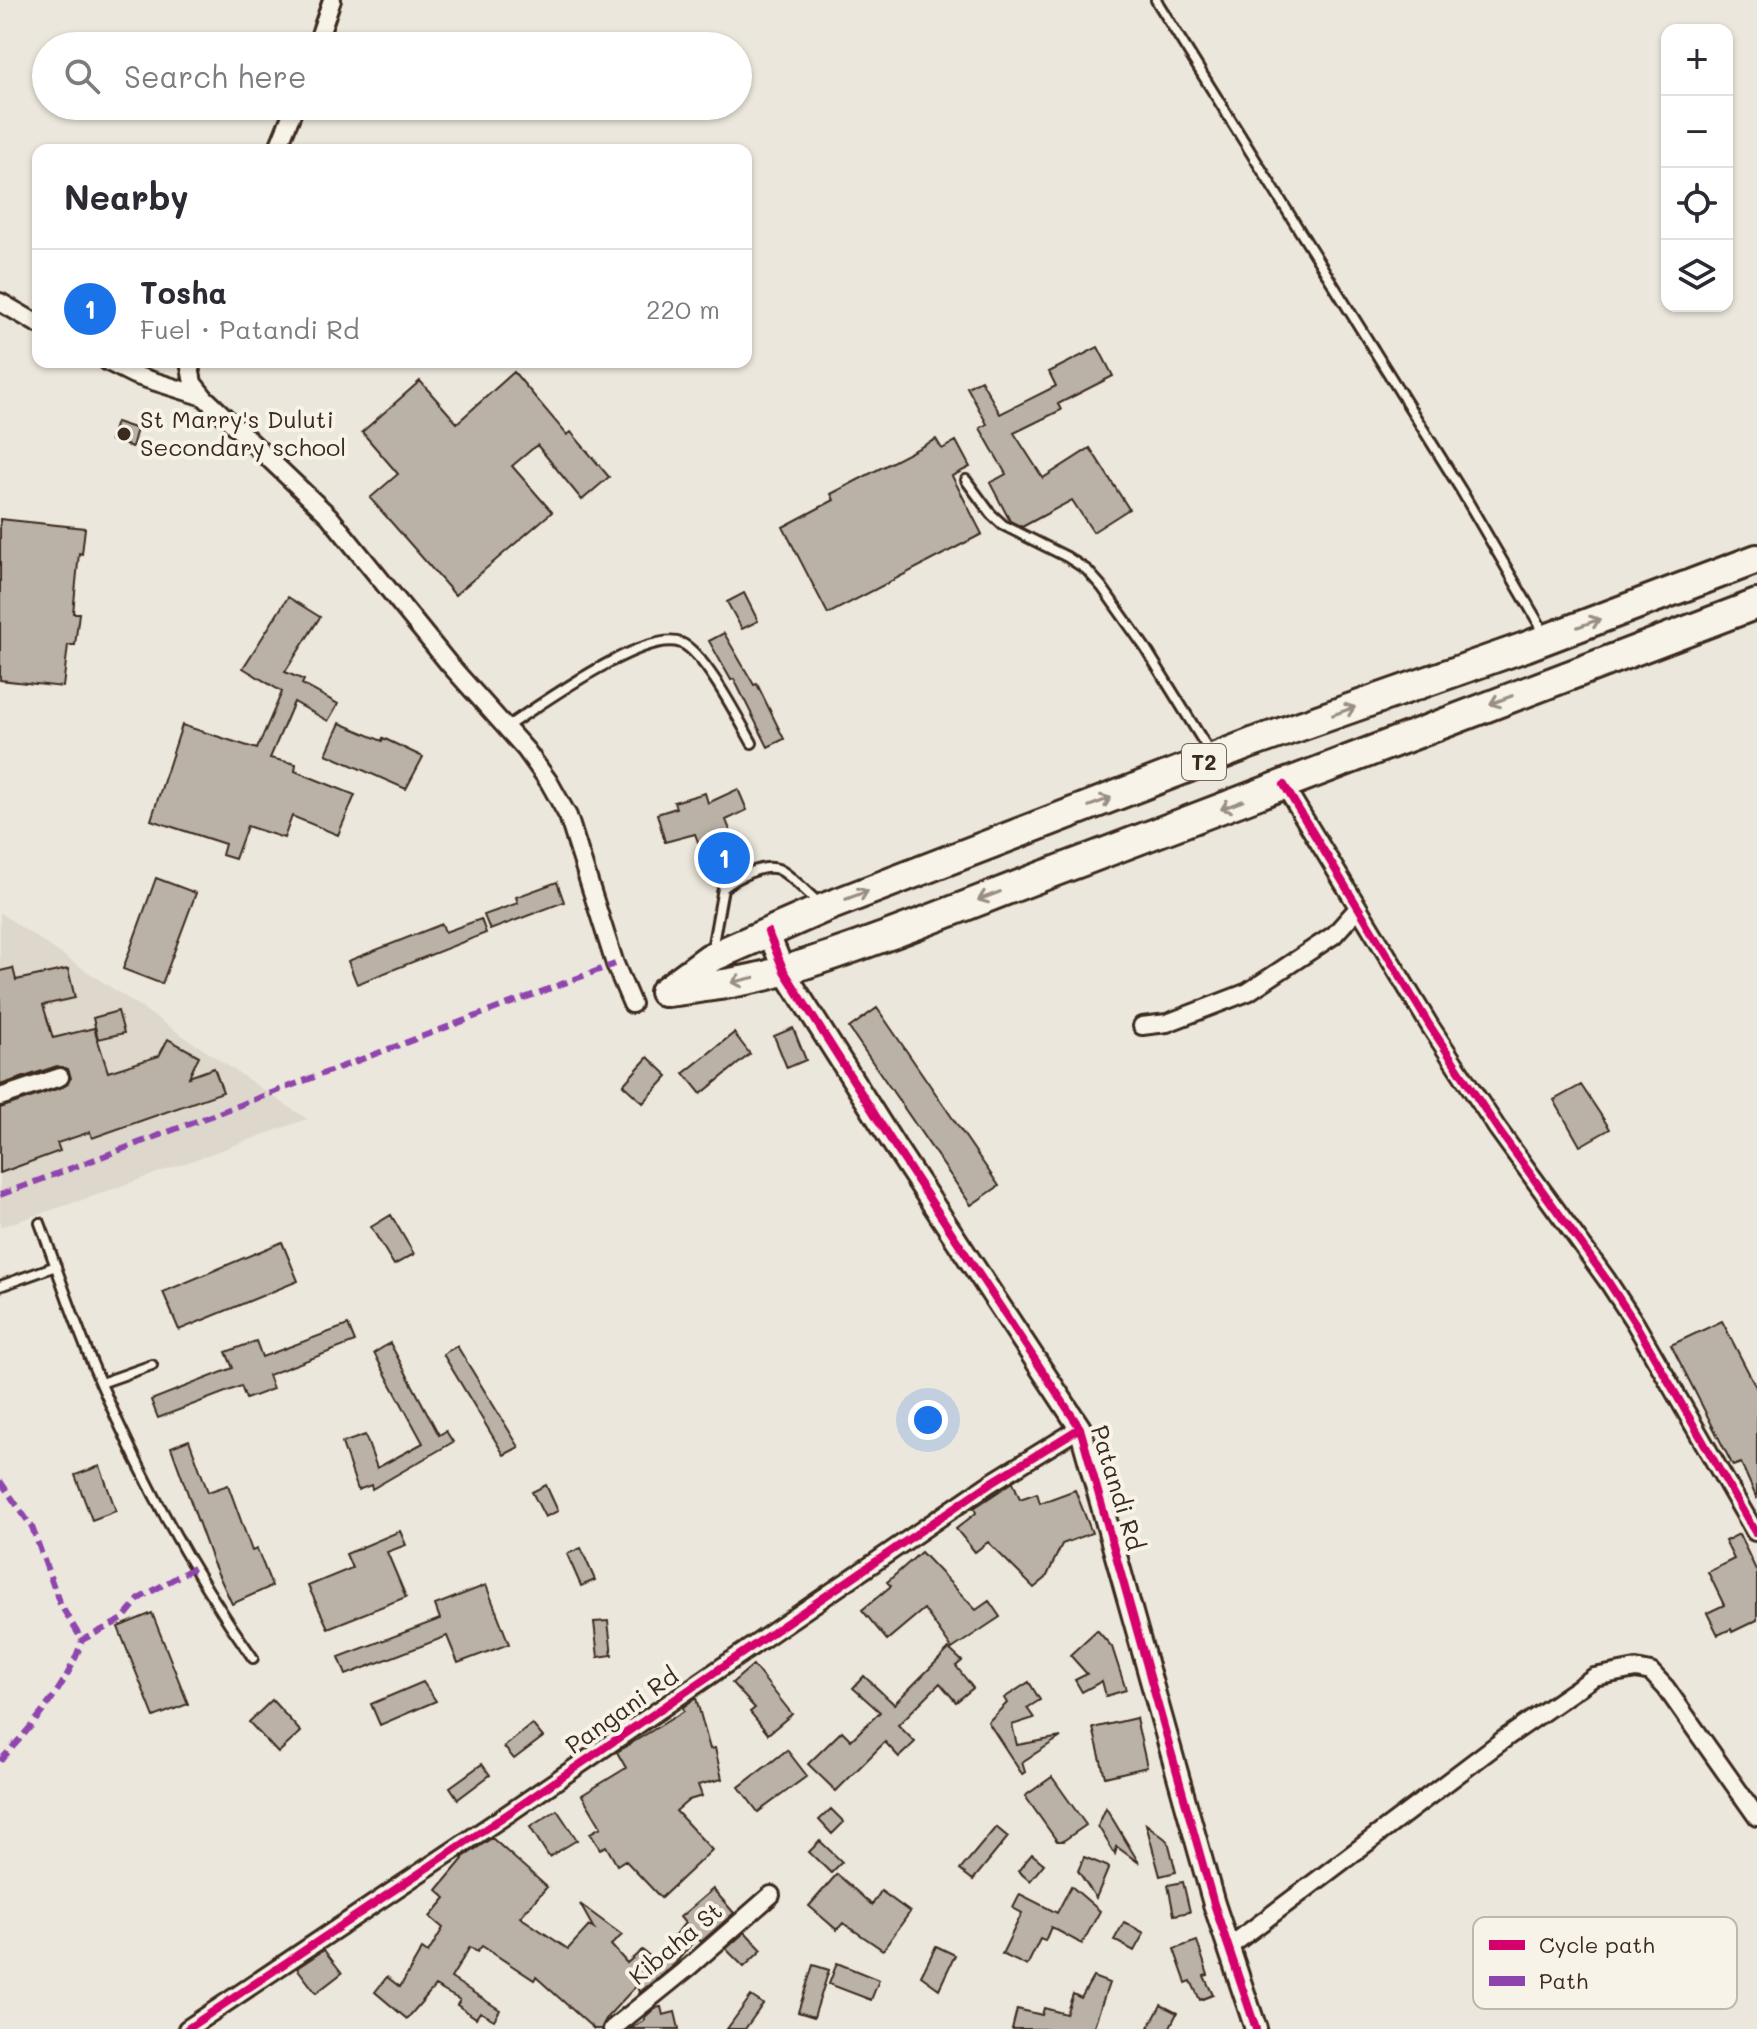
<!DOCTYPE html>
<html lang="en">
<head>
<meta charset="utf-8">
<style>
  body { margin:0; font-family:Mali,sans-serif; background:#f2f2f3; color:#2b2b33 }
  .controls { position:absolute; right:24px; top:24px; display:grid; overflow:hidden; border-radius:16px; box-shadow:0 2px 6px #0004 }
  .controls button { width:72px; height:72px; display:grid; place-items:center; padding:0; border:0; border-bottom:2px solid #e1e1e2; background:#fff; color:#2b2b33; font:40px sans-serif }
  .you { position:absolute; left:928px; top:1420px; width:28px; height:28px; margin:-20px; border:6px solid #fff; border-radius:50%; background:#1a73e8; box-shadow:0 0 0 12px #1a73e833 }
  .badge { display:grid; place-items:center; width:52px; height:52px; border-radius:50%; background:#1a73e8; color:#fff; font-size:26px; font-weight:700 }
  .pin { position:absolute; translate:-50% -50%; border:4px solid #fff; box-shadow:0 2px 8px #0006 }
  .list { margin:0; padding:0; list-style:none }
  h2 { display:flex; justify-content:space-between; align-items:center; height:104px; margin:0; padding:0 32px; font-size:34px }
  h2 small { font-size:26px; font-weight:400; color:#7c7c81 }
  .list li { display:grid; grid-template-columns:52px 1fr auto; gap:24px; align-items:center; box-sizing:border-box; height:120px; padding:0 32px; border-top:2px solid #e1e1e2 }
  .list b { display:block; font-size:30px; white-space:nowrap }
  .list p { margin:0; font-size:26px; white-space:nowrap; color:#7c7c81 }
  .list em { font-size:26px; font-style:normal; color:#7c7c81 }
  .icon { flex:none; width:44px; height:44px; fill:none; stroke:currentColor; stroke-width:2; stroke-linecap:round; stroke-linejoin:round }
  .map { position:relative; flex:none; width:1757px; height:2029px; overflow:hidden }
  .search { position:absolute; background:#fff; box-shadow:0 2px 6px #0004; left:32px; top:32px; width:720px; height:88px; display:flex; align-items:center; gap:20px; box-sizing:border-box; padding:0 28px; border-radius:44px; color:#7c7c81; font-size:30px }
  .panel { position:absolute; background:#fff; box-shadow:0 2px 6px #0004; left:32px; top:144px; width:720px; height:224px; border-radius:16px }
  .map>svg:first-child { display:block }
</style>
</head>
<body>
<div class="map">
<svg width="1757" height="2029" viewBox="0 0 1757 2029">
  <rect width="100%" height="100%" fill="#ece7dc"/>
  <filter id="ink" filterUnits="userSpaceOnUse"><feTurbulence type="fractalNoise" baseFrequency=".0125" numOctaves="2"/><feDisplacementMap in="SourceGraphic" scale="16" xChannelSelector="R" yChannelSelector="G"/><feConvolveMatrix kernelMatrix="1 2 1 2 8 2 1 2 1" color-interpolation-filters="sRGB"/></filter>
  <g filter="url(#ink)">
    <path fill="#ddd7cc" d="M0 913 307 1119 88 1198 0 1227Z"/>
    <path fill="#bab2a7" stroke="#3b2a1e" stroke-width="2" d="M1098 347 1113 376 1058 404 1061 410 1014 433 1043 478 1090 448 1129 509 1093 532 1072 500 1022 527 1010 521 990 483 1006 474 980 428 987 424 967 387 981 380 1000 414 1056 386 1049 372Z
      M514 372 567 435 571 432 609 477 582 500 537 445 512 466 552 512 455 595 370 498 398 474 362 432 420 381 457 423Z
      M116 422 137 429 132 447 110 440Z
      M936 439 942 449 956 441 970 467 952 476 982 534 828 614 783 527 834 500 831 494Z
      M0 519 85 528 82 554 79 553 73 613H79L75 645H68L63 687 0 680Z
      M744 593 758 621 742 629 727 602Z
      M288 597 320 617 285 672 304 680 302 684 338 704 328 721 294 702 270 758 296 764 295 771 355 795 338 835 292 816 284 838 247 826 235 859 222 855 225 844 151 820 182 725 257 749 282 692 243 668Z
      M724 633 754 685 757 684 784 739 768 747 734 679 731 680 709 641Z
      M340 723 382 741 383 738 423 757 406 789 326 754Z
      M738 789 747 810 726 820 736 845 704 857 695 834 665 842 657 814 676 808 674 802 705 793 708 803Z
      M156 878 196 893 162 984 123 969Z
      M557 882 564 902 490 930 484 915 518 903 516 897Z
      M481 919 486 933 357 984 348 961 442 924 445 932Z
      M13 968 16 980 68 969 75 998 43 1005 53 1038 94 1028 108 1072 159 1056 168 1039 199 1056 189 1077 214 1068 223 1092 92 1138 90 1132 57 1143 60 1151 0 1173V1108L63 1087 71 1078 68 1069 57 1066 0 1085V971Z
      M877 1008 999 1186 971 1205 849 1028Z
      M118 1011 124 1033 98 1039 93 1018Z
      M793 1028 806 1060 787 1068 774 1036Z
      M734 1033 750 1054 701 1094 684 1073Z
      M648 1057 668 1076 643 1103 623 1085Z
      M1581 1085 1610 1129 1580 1146 1554 1100Z
      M391 1215 414 1254 394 1265 371 1227Z
      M282 1242 298 1281 179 1330 163 1292Z
      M1722 1321 1757 1389V1499L1741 1463 1733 1466 1671 1345Z
      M348 1325 355 1342 268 1375 273 1389 246 1399 241 1386 158 1418 151 1400 233 1368 226 1352 256 1341 262 1357Z
      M390 1343 439 1435 446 1431 453 1442 372 1489 371 1485 358 1490 342 1443 365 1435 377 1468 423 1443 374 1353Z
      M457 1346 519 1447 504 1455 443 1354Z
      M189 1440 208 1492 228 1485 252 1551 257 1549 272 1586 232 1604 213 1563 171 1447Z
      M100 1466 116 1511 92 1520 75 1475Z
      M1013 1482 1020 1499 1037 1493 1040 1503 1075 1490 1092 1533 1062 1544 1046 1578 1034 1588 988 1542 975 1552 956 1529 976 1513 974 1508Z
      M546 1485 558 1511 545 1517 532 1492Z
      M400 1531 406 1545 387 1552 406 1597 328 1628 308 1586 352 1568 346 1554Z
      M1739 1534 1757 1572V1620L1732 1632 1731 1629 1718 1635 1707 1613 1724 1605 1708 1572 1734 1559 1725 1541Z
      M581 1548 595 1580 581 1586 567 1554Z
      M921 1552 976 1610 989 1601 1000 1617 952 1649 924 1609 887 1640 862 1610 891 1586 887 1582Z
      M486 1585 509 1644 458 1663 447 1636 346 1675 339 1657 440 1619 435 1605Z
      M152 1613 188 1704 154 1717 118 1627Z
      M608 1621 612 1655 598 1657 594 1622Z
      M1097 1630 1112 1647 1126 1690 1106 1696 1102 1681 1082 1692 1075 1680 1087 1674 1070 1655Z
      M949 1649 962 1661 956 1666 973 1688 956 1702 940 1683 898 1725 915 1742 899 1757 885 1742 836 1791 808 1764 842 1731 851 1740 880 1712 853 1688 864 1676 894 1704Z
      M753 1665 792 1714 768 1734 750 1712 755 1708 732 1683Z
      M423 1682 436 1701 380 1725 371 1704Z
      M1029 1682 1040 1700 1027 1708 1034 1718 1012 1725 1017 1745 1061 1737 1022 1762 1025 1772 1022 1774 988 1722 1007 1703 1004 1698Z
      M696 1698 710 1749 715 1748 722 1779 698 1785 702 1796 689 1800 676 1811 712 1850 661 1898 625 1860 617 1865 606 1846 600 1849 590 1833 601 1827 582 1795 626 1768 617 1752 684 1711 683 1707Z
      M272 1700 301 1732 278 1753 249 1722Z
      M1136 1718 1147 1767 1105 1777 1093 1728Z
      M532 1724 543 1737 514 1759 504 1747Z
      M787 1750 807 1776 758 1812 739 1787Z
      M482 1764 490 1775 458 1799 450 1787Z
      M1052 1777 1086 1825 1063 1841H1057L1025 1796Z
      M1106 1808 1139 1863 1117 1847 1115 1854 1098 1826Z
      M831 1809 844 1822 832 1834 819 1820Z
      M557 1810 577 1840 549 1857 530 1827Z
      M1146 1824 1168 1841 1176 1872 1160 1876Z
      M996 1827 1008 1837 973 1880 960 1870Z
      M492 1838 547 1887 520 1917 568 1949 589 1926 594 1929 580 1904 622 1935 611 1945 627 1963 642 1950 655 1960 685 1923 680 1917 713 1889 734 1913 701 1942 697 1937 675 1964 639 1993 637 1985 607 2017 601 2029H594L536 1977 534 1980 482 1946 477 1952 470 1947 451 1978 500 2010 494 2020 480 2012 476 2018 457 2005 460 2000 435 1986 407 2019 375 1992 387 1977 400 1987 422 1949 428 1953 443 1928 430 1917 446 1898 437 1890 463 1859 462 1858Z
      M820 1841 842 1862 831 1873 809 1852Z
      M1032 1854 1044 1864 1030 1881 1018 1871Z
      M1084 1857 1109 1867 1096 1898 1078 1871Z
      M837 1874 872 1905 881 1891 910 1912 883 1950 843 1923 837 1930 809 1906Z
      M1183 1882 1190 1912 1174 1915 1168 1885Z
      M1071 1886 1100 1911 1082 1944 1051 1927 1045 1941 1040 1939 1027 1966 1002 1954 1022 1913 1013 1908 1020 1894 1057 1913Z
      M1124 1922 1144 1933 1134 1951 1114 1940Z
      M745 1932 762 1950 744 1967 726 1949Z
      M1197 1941 1208 1975 1204 1976 1213 1995 1200 2000 1191 1981 1186 1983 1174 1949Z
      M936 1946 955 1955 939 1989 921 1976Z
      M324 1950 342 1973 316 1993 297 1968Z
      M837 1963 879 1980 871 2000 829 1984Z
      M813 1965 829 1970 814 2017 798 2012Z
      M1093 1977 1109 1983 1093 2029H1012L1017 2009 1042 2015 1044 2008 1066 2014 1073 1994 1081 1998Z
      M751 1996 763 2004 745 2029H727Z
      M1161 2005 1177 2013 1169 2029H1148Z
      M661 2007 663 2015 675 2012 679 2029H630L645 2020V2017L655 2008Z"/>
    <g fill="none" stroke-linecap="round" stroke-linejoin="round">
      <defs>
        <path id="service" d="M1156 0 1461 490 1545 634
          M966 480 991 514 1003 525 1067 557 1087 570 1102 587 1146 649 1211 754
          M506 727C539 706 644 629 681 643 704 652 739 720 752 743
          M712 949 723 888C735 879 762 863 778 869 790 874 808 894 819 903
          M40 1223C59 1274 76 1327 98 1377 140 1475 191 1571 253 1658
          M0 1286 56 1266
          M101 1383 152 1365"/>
        <path id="minor" d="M316 46 332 0
          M277 150 295 106
          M0 302 38 324
          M108 362 134 375 204 397
          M189 362 193 383 204 397 329 516 449 664 526 750 549 782 568 816 615 964 632 1004
          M1284 785 1430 1026 1497 1128 1607 1280 1635 1323 1755 1532
          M1142 1026 1167 1023 1248 992 1334 935 1358 908
          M0 1097 60 1077
          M1229 1947 1507 1737 1594 1677 1636 1669 1651 1672 1666 1688 1757 1817
          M187 2029 509 1813 989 1484 1080 1428
          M612 2029 690 1966 771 1895"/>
        <path id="tertiary" d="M768 932 784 971 896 1148 1080 1428 1214 1904 1256 2029"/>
        <path id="trunk" d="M664 992 710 958 824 908 1252 743 1525 647 1757 559
          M667 992C707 987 747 982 786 970 885 940 982 898 1080 862 1306 777 1531 689 1757 604"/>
      </defs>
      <use href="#service" stroke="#3b2a1e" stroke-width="14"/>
      <use href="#minor" stroke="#3b2a1e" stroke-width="22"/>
      <use href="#tertiary" stroke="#3b2a1e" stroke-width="26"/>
      <use href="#trunk" stroke="#3b2a1e" stroke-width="34"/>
      <use href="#service" stroke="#f7f3e8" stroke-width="8"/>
      <use href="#minor" stroke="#f7f3e8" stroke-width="16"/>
      <use href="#tertiary" stroke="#f7f3e8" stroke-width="20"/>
      <use href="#trunk" stroke="#f7f3e8" stroke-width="28"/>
      <path stroke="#8e44ad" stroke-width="6" stroke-dasharray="12 6" stroke-linecap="butt" d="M0 1195 615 964
        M0 1481 32 1527 60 1604 82 1640
        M0 1761C32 1726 68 1686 82 1640L123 1619 140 1598 195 1567"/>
      <defs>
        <path id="cycleway" d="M1284 785 1430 1026 1497 1128 1607 1280 1635 1323 1755 1532
          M768 932 784 971 896 1148 1080 1428 1214 1904 1256 2029
          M187 2029 509 1813 989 1484 1080 1428"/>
      </defs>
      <use href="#cycleway" stroke="#f7f3e8" stroke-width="13"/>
      <use href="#cycleway" stroke="#d6006c" stroke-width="8"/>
    </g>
    <defs><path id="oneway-shaft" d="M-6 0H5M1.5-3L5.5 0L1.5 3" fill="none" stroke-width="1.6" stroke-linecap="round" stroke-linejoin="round" transform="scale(2)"/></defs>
    <g stroke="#998e83">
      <use href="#oneway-shaft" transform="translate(1589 623) rotate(-20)"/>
      <use href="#oneway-shaft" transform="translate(1501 700) rotate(159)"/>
      <use href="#oneway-shaft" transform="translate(1344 711) rotate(-20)"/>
      <use href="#oneway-shaft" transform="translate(1100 802) rotate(-21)"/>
      <use href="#oneway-shaft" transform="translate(1232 805) rotate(159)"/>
      <use href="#oneway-shaft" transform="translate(857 895) rotate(-21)"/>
      <use href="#oneway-shaft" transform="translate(989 896) rotate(159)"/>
      <use href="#oneway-shaft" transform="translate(743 980) rotate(167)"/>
    </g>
  </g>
  <circle fill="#3b2a1e" stroke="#f7f3e8" stroke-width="3" cx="124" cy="434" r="8"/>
  <g text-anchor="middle" stroke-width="8" stroke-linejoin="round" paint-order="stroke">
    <rect fill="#f7f3e8" stroke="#73665b" stroke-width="2" x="1182" y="744" width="44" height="36" rx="6"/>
    <g font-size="22" font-weight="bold" fill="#3b2a1e">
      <text x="1204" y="770">T2</text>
    </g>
    <g font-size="24" fill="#3b2a1e" stroke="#f7f3e8" text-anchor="start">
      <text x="140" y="428">St Marry's Duluti<tspan x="140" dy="28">Secondary school</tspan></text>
    </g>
    <g font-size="24" fill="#3b2a1e" stroke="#f7f3e8">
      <text transform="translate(1117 1488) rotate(73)" y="8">Patandi Rd</text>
      <text transform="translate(622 1711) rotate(-35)" y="8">Pangani Rd</text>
      <text transform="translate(676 1944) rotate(-40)" y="8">Kibaha St</text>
    </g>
  </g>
  <rect x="1473" y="1917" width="264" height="92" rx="12" fill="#f7f3e8" stroke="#bfb7ab" stroke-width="2"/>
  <rect x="1489" y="1940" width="36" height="10" fill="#d6006c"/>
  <rect x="1489" y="1976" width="36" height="10" fill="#8e44ad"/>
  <g font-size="22" fill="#3b2a1e">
    <text x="1539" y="1953">Cycle path</text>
    <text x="1539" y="1989">Path</text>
  </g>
</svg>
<div class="controls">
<button>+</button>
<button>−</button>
<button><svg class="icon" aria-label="locate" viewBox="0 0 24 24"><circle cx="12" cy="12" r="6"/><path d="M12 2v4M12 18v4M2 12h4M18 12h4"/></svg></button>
<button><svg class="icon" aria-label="layers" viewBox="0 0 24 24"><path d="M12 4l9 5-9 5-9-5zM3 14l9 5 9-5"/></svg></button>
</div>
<div class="you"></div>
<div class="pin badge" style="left:724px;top:858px">1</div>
<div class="search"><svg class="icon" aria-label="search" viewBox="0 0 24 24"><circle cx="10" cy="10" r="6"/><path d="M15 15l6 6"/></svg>Search here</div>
<section class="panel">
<h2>Nearby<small></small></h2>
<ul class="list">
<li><span class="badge">1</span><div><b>Tosha</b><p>Fuel · Patandi Rd</p></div><em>220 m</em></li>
</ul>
</section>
</div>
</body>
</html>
